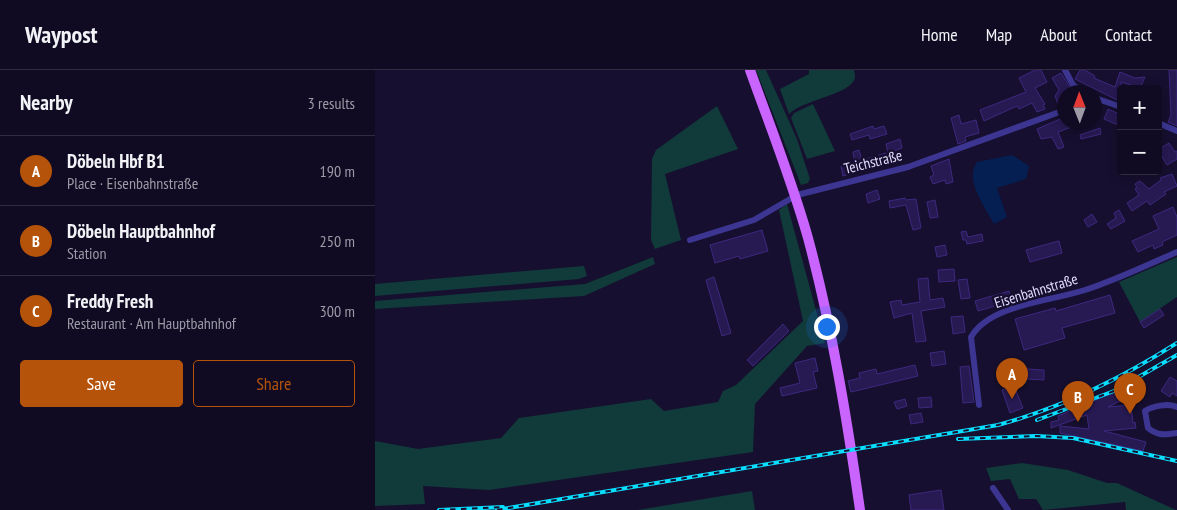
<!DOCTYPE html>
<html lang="en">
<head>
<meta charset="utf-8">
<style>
  body { margin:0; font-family:"PT Sans Narrow",sans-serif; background:#19142b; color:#f1f3f6 }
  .controls { position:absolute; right:15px; top:15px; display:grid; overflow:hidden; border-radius:5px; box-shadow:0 2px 12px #0003 }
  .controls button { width:45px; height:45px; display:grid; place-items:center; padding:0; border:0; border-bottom:1px solid #302b41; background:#100b23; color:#f1f3f6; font:25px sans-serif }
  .compass { position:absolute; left:682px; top:15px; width:45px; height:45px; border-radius:50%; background:#100b23; box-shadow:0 2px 12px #0003; rotate:359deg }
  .you { position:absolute; left:451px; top:256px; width:18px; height:18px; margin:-12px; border:4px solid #fff; border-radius:50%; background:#1a73e8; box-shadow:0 0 0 8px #1a73e833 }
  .badge { display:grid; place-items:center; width:32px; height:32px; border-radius:50%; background:#b45309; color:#fff; font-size:16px; font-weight:700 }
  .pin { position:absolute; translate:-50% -41px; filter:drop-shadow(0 1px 2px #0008) }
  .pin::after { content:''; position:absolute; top:26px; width:18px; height:15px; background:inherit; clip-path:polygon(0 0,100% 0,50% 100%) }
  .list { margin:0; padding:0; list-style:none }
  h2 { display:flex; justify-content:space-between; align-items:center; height:65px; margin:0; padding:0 20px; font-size:21px }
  h2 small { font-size:16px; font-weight:400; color:#9c9ba6 }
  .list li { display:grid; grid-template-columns:32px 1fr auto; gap:15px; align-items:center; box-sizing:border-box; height:70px; padding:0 20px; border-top:1px solid #302b41 }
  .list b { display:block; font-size:19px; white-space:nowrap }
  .list p { margin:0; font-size:16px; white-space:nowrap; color:#9c9ba6 }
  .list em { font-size:16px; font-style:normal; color:#9c9ba6 }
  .actions { display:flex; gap:10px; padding:15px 20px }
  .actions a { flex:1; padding:11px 0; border:1px solid #b45309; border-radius:5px; text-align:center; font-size:18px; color:#b45309 }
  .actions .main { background:#b45309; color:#fff }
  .map { position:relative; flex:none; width:802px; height:440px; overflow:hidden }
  header { display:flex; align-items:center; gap:30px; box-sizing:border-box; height:70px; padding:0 25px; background:#100b23; border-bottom:1px solid #302b41 }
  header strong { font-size:24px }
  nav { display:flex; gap:28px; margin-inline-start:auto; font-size:18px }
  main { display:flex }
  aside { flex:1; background:#100b23 }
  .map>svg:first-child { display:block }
</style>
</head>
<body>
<header>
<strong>Waypost</strong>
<nav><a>Home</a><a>Map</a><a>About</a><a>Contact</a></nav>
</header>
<main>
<aside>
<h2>Nearby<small>3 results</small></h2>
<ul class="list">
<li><span class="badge">A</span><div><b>Döbeln Hbf B1</b><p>Place · Eisenbahnstraße</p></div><em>190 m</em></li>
<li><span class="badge">B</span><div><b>Döbeln Hauptbahnhof</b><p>Station</p></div><em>250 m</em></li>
<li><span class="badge">C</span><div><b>Freddy Fresh</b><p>Restaurant · Am Hauptbahnhof</p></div><em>300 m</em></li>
</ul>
<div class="actions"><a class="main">Save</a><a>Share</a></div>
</aside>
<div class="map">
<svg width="802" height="440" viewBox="0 0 802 440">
  <rect width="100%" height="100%" fill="#160f2f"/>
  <path fill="#113a3a" d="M381 0H391L422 69 435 109 433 113 426 115Z
    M434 0H479C480 4 481 8 478 12 469 25 427 31 414 44L405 19 434 4Z
    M438 34 460 81 432 89 416 48 419 43Z
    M342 36 363 79 290 104 306 170 280 179 276 170 277 89 281 80Z
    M412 134 450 273 432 276 380 334 378 382 114 420 48 416 50 434 0 436V371L43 379 126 368 144 348 276 329 289 341 343 332 348 321 361 315 428 251 404 140Z
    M278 187 280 194 209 226 0 239V231L210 214Z
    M802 187V227L765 252 744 212Z
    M209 196 212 206 204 209 0 226V214Z
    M647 393 693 400 732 413H742L801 440H751L750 432 668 440 661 429H644L635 409 616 411 611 398Z
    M377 421 380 440H263Z"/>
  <path fill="#051f52" d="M637 85 654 96 651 109 622 118 632 147 619 154C610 137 589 110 602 92Z"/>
  <path fill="#271952" stroke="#3d2980" d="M660 0H666L672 12 660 18 670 34 668 35 670 39 662 42 657 33 644 39 642 36 609 51 605 40 651 22 644 8Z
    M705 0H710L720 6 719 8 740 17 745 2 760 8 770 7 765 18 746 12V32L700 9Z
    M794 0H802V56L793 52 796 45Z
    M686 3 698 22H690V34L684 36 680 26 684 20 677 8Z
    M733 39 746 45 743 55 729 49Z
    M584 45 586 54 601 50 604 63 590 67 591 71 583 74 576 48Z
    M690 47V52H692L694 58 683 62 689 77 683 79 677 67 666 69 662 59Z
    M498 56 499 59 509 56 512 64 495 69 494 65 477 70 475 64Z
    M725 58 726 64 706 69 705 65Z
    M525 69 527 78 513 83 511 74Z
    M794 73 800 82 802 81V89L792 95 783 80Z
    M484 80 487 90 511 83 513 91 497 95 498 98 468 106 466 96 480 93 478 82Z
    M574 89 578 112 571 114 570 110 558 114 555 107 559 105 556 96Z
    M797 104 802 116 789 122 791 124 775 135 772 131 757 141 752 133 764 125 760 119 762 118 760 114 765 111 774 119 786 110 785 108Z
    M502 120 505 129 493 133 491 124Z
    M530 128 531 130 541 129 546 158 538 160 531 135 515 138 514 131Z
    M560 130 563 147 555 148 552 132Z
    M798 137 802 147V165L787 172 788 175 779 179 778 175 763 182 757 171 784 159 778 146Z
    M744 140 750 151 736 159 732 154 741 148 739 143Z
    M717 144 722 152 713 157 709 150Z
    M387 160 393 181 365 189 364 186 340 193 335 175Z
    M591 161 593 167 607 164 608 171 592 174 591 170H588L586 162Z
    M684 171 687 183 655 192 651 180Z
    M570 175 572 185 562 187 560 177Z
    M579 199 580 211 564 212 563 200Z
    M339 207 356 263 347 266 331 210Z
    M553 208 555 230 568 228 570 237 546 241 551 271 541 272 537 243 519 248 515 232 526 230 527 235 545 232 543 209Z
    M592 209 595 228 586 229 583 210Z
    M634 221 637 231 603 241 600 231Z
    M735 225 740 243 687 258 690 268 649 280 640 249 680 238 681 241Z
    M785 239 789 245 769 258 765 252Z
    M588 246 590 262 578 264 576 247Z
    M408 254 414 261 378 296 372 290Z
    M569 281 571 294 557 296 555 283Z
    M440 288 443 301 438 302 442 318 407 326 405 318 425 313 420 293Z
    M540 295 543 306 476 322 473 311 485 308 484 303 501 299 502 304Z
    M594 296 599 332 588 333 585 297Z
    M636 298 669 300V310L635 308Z
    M795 307 802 311V326L797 323 795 327 786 321Z
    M761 313 765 321 733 337 756 335 758 353 760 352 761 358 729 361 771 372 768 381 685 363V356L714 359 712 345 676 358V352L684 350 683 346Z
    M639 316 648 338 635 343 627 320Z
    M556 327 557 337 544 338 543 328Z
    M530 329 532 336 522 339 519 332Z
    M546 343 548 352 536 354 534 345Z
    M566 420 569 440H536L534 425Z"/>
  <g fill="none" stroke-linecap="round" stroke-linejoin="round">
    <path stroke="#3c3692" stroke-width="6" d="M690 0 698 15 708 22
      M720 28 746 37
      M783 53 802 61
      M315 170 379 150 422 125 533 97 690 40
      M604 335 596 267C615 234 677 231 710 220 741 210 772 195 802 182
      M802 337C794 333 777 336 770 341L773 358C783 366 790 365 802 363
      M618 418 633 440"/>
    <path stroke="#ca64ff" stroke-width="10" d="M375 0C395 56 417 111 433 168 457 257 472 349 485 440"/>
    <defs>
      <path id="rail" d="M662 350 739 321 802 285
        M583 369 661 366 698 368 802 391
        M64 440 128 437
        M122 440 623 355C686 338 747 308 802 273"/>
    </defs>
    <use href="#rail" stroke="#09deff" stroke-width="4"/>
    <use href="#rail" stroke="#160f2f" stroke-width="2" stroke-dasharray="5.5" stroke-linecap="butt"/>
  </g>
  <g text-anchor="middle" stroke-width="5" stroke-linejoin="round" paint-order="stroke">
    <g font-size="15" fill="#e2ddff" stroke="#160f2f">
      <text transform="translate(498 92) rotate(-14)" y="5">Teichstraße</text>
      <text transform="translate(661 221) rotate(-17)" y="5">Eisenbahnstraße</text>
    </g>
  </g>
</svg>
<div class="controls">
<button>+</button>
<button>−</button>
</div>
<svg class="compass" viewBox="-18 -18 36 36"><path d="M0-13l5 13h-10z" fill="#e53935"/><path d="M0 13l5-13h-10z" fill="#9c9ba6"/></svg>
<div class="you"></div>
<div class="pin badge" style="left:637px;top:329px">A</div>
<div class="pin badge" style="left:703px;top:352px">B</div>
<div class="pin badge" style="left:755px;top:344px">C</div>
</div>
</main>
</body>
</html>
